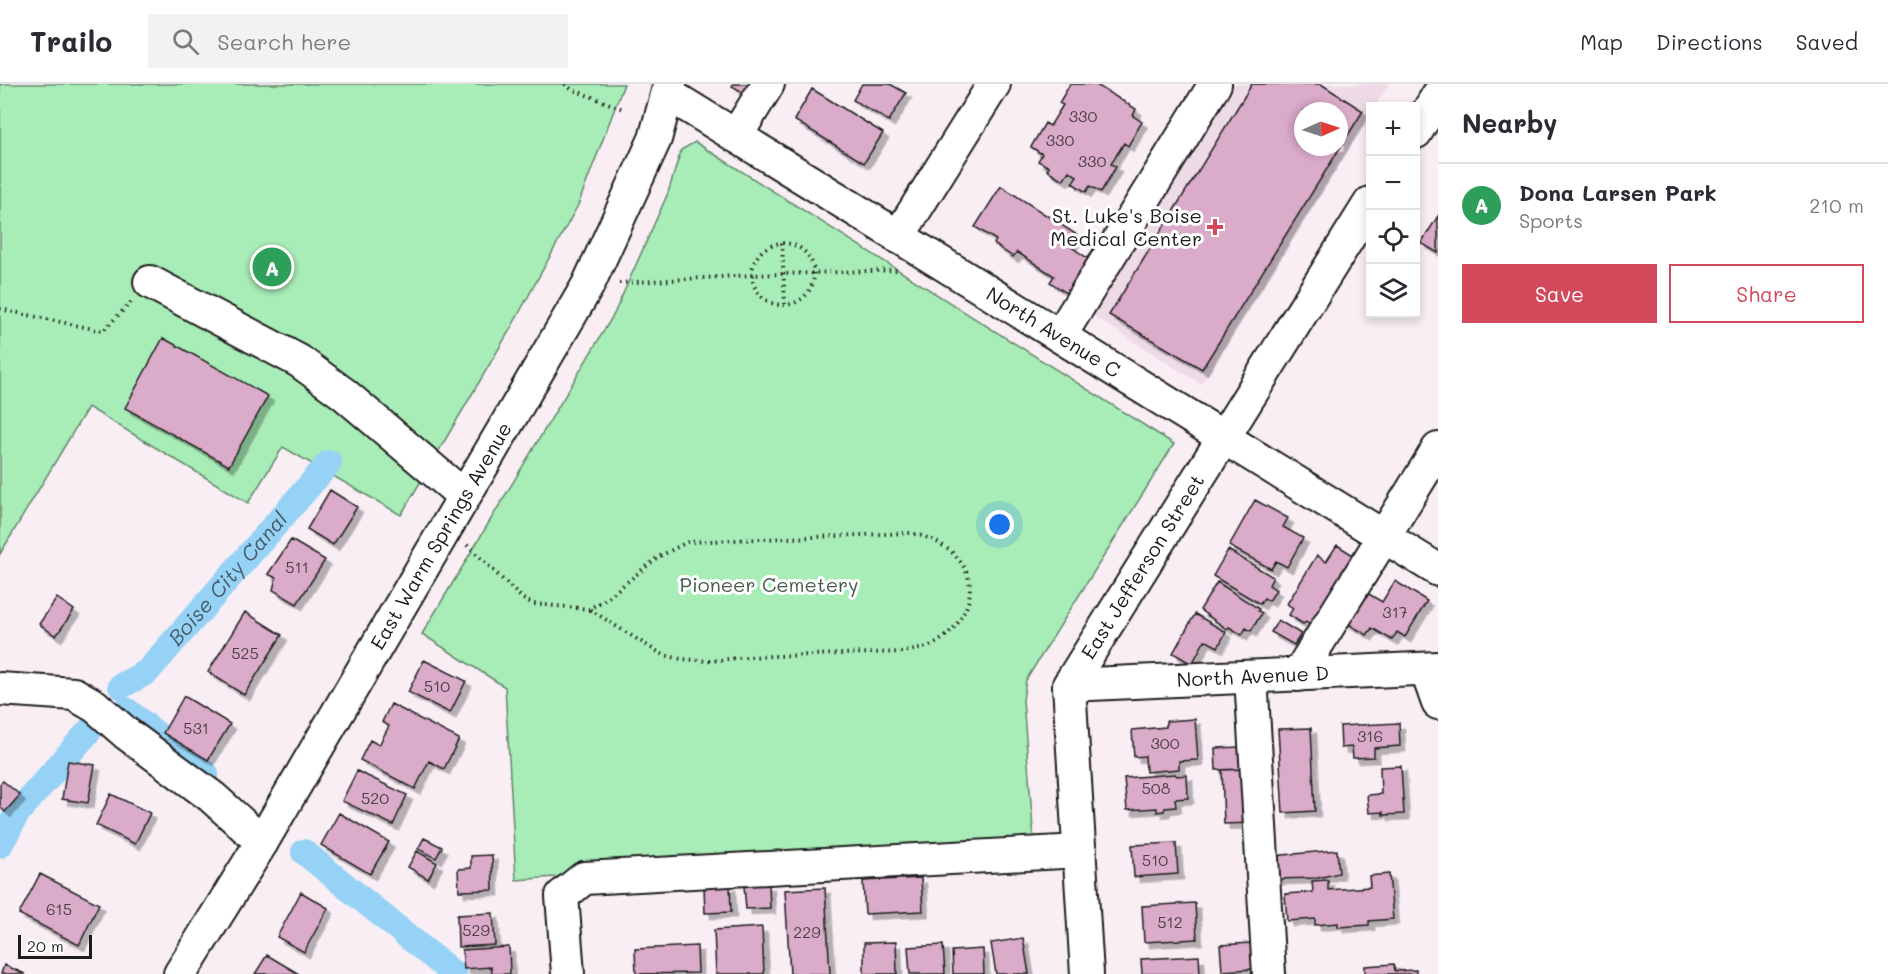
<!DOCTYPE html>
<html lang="en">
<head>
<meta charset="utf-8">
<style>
  body { margin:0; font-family:Mali,sans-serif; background:#f2f2f3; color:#2b2b33 }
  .controls { position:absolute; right:18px; top:18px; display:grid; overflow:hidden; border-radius:0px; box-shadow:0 3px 9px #0003 }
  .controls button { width:54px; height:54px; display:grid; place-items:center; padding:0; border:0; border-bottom:2px solid #e1e1e2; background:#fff; color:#2b2b33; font:30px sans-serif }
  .compass { position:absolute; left:1294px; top:18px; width:54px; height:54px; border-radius:50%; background:#fff; box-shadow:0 3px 9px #0003; rotate:87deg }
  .scale { position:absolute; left:18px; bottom:15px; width:74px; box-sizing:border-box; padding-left:6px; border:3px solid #1c1c1c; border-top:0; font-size:16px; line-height:21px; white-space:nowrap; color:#1c1c1c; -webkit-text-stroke:4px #fff; paint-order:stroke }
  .you { position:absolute; left:1000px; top:441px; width:21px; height:21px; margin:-15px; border:4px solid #fff; border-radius:50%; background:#1a73e8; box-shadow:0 0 0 9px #1a73e833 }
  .badge { display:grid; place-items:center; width:39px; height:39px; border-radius:50%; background:#d1495b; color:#fff; font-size:20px; font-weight:700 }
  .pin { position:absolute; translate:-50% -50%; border:3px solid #fff; box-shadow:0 2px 6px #0006 }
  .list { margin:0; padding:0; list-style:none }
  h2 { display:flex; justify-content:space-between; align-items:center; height:78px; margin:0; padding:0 24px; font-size:26px }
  h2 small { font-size:20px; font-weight:400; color:#7c7c81 }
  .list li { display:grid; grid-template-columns:39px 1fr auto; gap:18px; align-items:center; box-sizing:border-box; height:84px; padding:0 24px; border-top:2px solid #e1e1e2 }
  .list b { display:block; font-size:22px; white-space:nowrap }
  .list p { margin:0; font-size:20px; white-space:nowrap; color:#7c7c81 }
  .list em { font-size:20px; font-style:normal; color:#7c7c81 }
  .actions { display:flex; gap:12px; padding:18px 24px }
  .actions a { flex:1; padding:14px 0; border:2px solid #d1495b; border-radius:0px; text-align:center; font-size:21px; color:#d1495b }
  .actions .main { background:#d1495b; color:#fff }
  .icon { flex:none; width:33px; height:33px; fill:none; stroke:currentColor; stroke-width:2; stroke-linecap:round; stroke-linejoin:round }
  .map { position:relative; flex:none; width:1438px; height:890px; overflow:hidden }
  header { display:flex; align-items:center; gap:36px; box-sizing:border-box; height:84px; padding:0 30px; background:#fff; border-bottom:2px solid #e1e1e2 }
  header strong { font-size:28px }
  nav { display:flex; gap:33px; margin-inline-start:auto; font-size:21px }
  .search { width:420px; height:54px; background:#f2f2f3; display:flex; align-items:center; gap:15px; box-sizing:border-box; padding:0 21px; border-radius:0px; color:#7c7c81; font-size:22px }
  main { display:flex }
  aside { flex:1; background:#fff }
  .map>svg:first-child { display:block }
</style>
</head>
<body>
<header>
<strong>Trailo</strong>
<div class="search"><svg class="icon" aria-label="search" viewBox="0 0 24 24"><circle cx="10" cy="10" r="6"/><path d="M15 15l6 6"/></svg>Search here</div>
<nav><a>Map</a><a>Directions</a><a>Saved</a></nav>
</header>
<main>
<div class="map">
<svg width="1438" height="890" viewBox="0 0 1438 890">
  <defs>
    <filter id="shadow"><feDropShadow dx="5.5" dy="5.5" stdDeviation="0" flood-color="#0004"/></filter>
  </defs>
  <rect width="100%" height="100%" fill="#f8eef4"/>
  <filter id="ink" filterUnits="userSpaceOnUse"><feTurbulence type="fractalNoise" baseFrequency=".0167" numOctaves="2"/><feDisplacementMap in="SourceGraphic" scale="12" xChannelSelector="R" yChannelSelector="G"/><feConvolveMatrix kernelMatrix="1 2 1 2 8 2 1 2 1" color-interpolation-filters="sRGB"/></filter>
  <g filter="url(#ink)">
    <path fill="#efdae7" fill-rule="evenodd" d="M1218 0H1389L1375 22H1370V29L1201 300 1081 224ZM1303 27H1339V63H1303Z"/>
    <path fill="#a8edb8" stroke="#62846a" stroke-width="1.5" d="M0 0H624L578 121 511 244 401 431 283 363 248 419 88 323 0 470Z
      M695 58 1174 360 1026 596 1023 616 1034 757 516 796 505 603 422 550 614 230 668 109 681 66Z"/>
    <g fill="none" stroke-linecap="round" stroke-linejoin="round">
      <g stroke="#95d2f5" stroke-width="26">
        <path id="s1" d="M121 602 147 588 329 379"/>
        <path d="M126 626 206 690"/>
        <path d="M0 761 18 728 89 647"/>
        <path d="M304 768 454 890"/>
      </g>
    </g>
    <path fill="#dbabca" stroke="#1c1c1c" stroke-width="1.5" fill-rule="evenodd" filter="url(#shadow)" d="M733 0H758L751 13 732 2Z
      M862 0H890L906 9 889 37 853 16Z
      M1070 0H1095L1136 25 1133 32 1142 38 1128 62 1124 59 1111 80 1116 83 1101 108 1090 102 1086 108 1072 99 1077 92 1069 87 1063 96 1047 86 1049 83 1038 77 1042 70 1031 63 1045 39 1050 42 1063 21 1059 19Z
      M1252 0H1321L1363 27 1202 285 1109 231ZM1303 27H1339V63H1303Z
      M812 5 883 49 864 79 794 36Z
      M1001 102 1077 151 1070 162 1093 178 1071 212 1050 198 1054 192 1017 168 1013 173 994 160 996 156 975 143Z
      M1438 132V169L1421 159Z
      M163 254 268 312 229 382 125 324Z
      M330 406 357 423 333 461 307 445Z
      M1255 416 1288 434 1283 443 1303 454 1287 483 1276 477 1271 485 1229 462Z
      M291 456 325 476 297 520 273 506 276 494 268 490Z
      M1337 461 1361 476 1318 545 1306 538 1303 540 1289 531 1293 524 1287 520 1317 471 1326 478Z
      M1228 466 1273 493 1269 501 1276 506 1269 517 1264 514 1260 520 1213 492Z
      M1395 497 1427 517 1405 553 1397 548 1392 556 1372 544 1367 551 1345 538 1364 507 1382 518Z
      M1217 498 1259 525 1258 527 1262 529 1251 547 1246 544 1242 551 1229 543 1227 545 1200 526Z
      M57 514 74 526 56 552 39 540Z
      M245 528 282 551 244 611 208 588Z
      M1195 530 1226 548 1218 563 1205 556 1192 580 1173 569Z
      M1278 536 1301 550 1294 561 1271 548Z
      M424 576 466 597 450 629 408 608Z
      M184 612 230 640 208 676 163 649Z
      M391 620 459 655 444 685 429 677 415 705 360 676 370 656 379 661 389 642 382 638Z
      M1195 635 1198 676 1179 677V685L1146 688 1145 672 1134 673 1132 646 1166 643V637Z
      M1399 639 1400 662 1374 664V673L1353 674 1352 663 1341 664 1340 642Z
      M1311 644 1315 727 1283 729 1278 645Z
      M1242 663 1243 685 1216 686 1215 664Z
      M68 677 95 681 88 719 62 715Z
      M1401 682 1404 730 1383 731V728L1369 729 1367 711 1381 710 1380 683Z
      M1249 685 1251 739 1224 740 1222 686Z
      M357 687 407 711 393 741 342 717Z
      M1175 690 1177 692 1187 691 1188 714 1175 715 1176 723 1165 724 1164 727 1157 728V724L1127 726 1124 694Z
      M3 697 20 711 5 728 0 723V700Z
      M111 710 150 729 135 760 96 741Z
      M339 729 389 758 370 790 321 761Z
      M424 754 442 763 436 774 418 765Z
      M1176 759 1178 790 1134 793 1132 761Z
      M1337 766 1339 789 1318 794 1274 795 1272 772Z
      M417 767 437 779 428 795 408 783Z
      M492 771 493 806 459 807 458 785 471 784V772Z
      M40 790 99 820 79 861 19 830Z
      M1389 790 1393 835 1369 837V841L1338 843V839L1315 841V835L1287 837 1285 810 1313 808 1312 797 1328 796V806L1370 803 1369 792Z
      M921 794 923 827 865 830 863 797Z
      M769 800 770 824 746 825 744 801Z
      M730 801 731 828 705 829 704 802Z
      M825 804 830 890H790L785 806Z
      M301 808 328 824 304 868 277 853Z
      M1195 819 1197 855 1144 858 1142 822Z
      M493 829 495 861 458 863 457 831Z
      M762 843 764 890H716L714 846Z
      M1023 854 1029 890H996L991 859Z
      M896 858 897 890H864V859Z
      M1251 859 1253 885 1222 887 1220 861Z
      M943 861 945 890H910L908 863Z
      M697 862 698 889 636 890 635 865Z
      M509 863 510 890H492L491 883 464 885 462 866Z
      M983 865 984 890H953L952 867Z
      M267 871 299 890H255Z
      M1199 872 1200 890H1142L1141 875Z
      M1394 880 1395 887 1416 886V890H1365V882Z
      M4 881 25 890H1Z"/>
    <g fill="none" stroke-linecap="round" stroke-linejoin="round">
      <defs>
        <g id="minor">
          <path id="s2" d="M668 10 1438 486"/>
          <path d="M1416 48 1438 11"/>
          <path d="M736 52 768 0"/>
          <path d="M898 153 994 0"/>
          <path d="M150 198 299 277 344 310 464 412"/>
          <path d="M1060 252 1215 0"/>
          <path d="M1426 585 1438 619"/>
          <path d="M1298 591 1438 365"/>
          <path d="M1251 593 1269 890"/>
          <path id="s3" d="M1069 601 1438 584"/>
          <path d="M0 605 74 610 95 622 127 650 212 713 262 758"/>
          <path id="s4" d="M180 890 262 758 588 201 655 55 670 0"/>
          <path d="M568 890 562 812 584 794 1080 767"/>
          <path id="s5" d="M1087 890 1069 601 1370 119"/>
        </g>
      </defs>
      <use href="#minor" stroke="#1c1c1c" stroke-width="36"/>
      <path stroke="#1c1c1c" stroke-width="4" stroke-dasharray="1.5 4.5" stroke-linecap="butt" d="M565 0 571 5 623 25
        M782 159 785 220
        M752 190a31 31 0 1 1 62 0a31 31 0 1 1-62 0Z
        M619 199 753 191 899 186
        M0 225 103 247 131 218
        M467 461 523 515 534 520 589 525 606 515 658 473 687 458 911 449C952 457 987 492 961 534 955 544 945 554 934 560 924 565 914 566 903 568L746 573 712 577 681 575 664 571 651 564 589 525"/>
      <use href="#minor" stroke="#fff" stroke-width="32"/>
    </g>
  </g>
  <path fill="#d1495b" stroke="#fff" stroke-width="2" d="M1212 134h6v6h6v6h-6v6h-6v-6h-6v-6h6z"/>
  <g text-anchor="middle" stroke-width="6" stroke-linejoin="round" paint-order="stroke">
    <g font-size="16" fill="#4c4048">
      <text x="1083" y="38">330</text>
      <text x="1060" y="62">330</text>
      <text x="1092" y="83">330</text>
      <text x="297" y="489">511</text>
      <text x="1395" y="534">317</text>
      <text x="245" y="575">525</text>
      <text x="437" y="608">510</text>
      <text x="196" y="650">531</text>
      <text x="1370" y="658">316</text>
      <text x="1165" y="665">300</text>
      <text x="1156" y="710">508</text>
      <text x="375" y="720">520</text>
      <text x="1155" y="782">510</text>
      <text x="59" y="831">615</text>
      <text x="1170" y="844">512</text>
      <text x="476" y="852">529</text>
      <text x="807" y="854">229</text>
    </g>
    <g font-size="20" fill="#1c1c1c" stroke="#fff" text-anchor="end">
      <text x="1202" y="139">St. Luke's Boise<tspan x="1202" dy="23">Medical Center</tspan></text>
    </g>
    <g font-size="20" fill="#1c1c1c" stroke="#fff">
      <text dy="7" stroke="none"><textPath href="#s2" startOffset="453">North Avenue C</textPath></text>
      <text dy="7" stroke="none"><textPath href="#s4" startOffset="510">East Warm Springs Avenue</textPath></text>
      <text dy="7" stroke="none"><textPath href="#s5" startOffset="429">East Jefferson Street</textPath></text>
      <text dy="7" stroke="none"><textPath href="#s3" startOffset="184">North Avenue D</textPath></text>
    </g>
    <g font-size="20" fill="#465b4b" stroke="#fff">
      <text x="769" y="508">Pioneer Cemetery</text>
    </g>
    <g font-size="21" font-style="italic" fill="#465c68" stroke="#fff">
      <text dy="7" stroke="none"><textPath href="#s1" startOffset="153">Boise City Canal</textPath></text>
    </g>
  </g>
</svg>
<div class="controls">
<button>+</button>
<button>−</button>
<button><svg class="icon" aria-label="locate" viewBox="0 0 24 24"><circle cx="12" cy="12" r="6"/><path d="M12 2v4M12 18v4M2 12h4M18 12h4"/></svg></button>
<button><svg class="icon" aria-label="layers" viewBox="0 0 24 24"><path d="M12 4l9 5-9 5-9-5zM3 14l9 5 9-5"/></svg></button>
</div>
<svg class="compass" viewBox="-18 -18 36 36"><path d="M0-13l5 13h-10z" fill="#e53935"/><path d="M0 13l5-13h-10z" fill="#7c7c81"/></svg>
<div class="scale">20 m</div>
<div class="you"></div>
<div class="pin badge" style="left:272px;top:183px;background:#2e9e5b">A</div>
</div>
<aside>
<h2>Nearby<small></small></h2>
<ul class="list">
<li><span class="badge" style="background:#2e9e5b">A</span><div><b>Dona Larsen Park</b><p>Sports</p></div><em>210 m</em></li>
</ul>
<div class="actions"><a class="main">Save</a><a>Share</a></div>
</aside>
</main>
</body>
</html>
